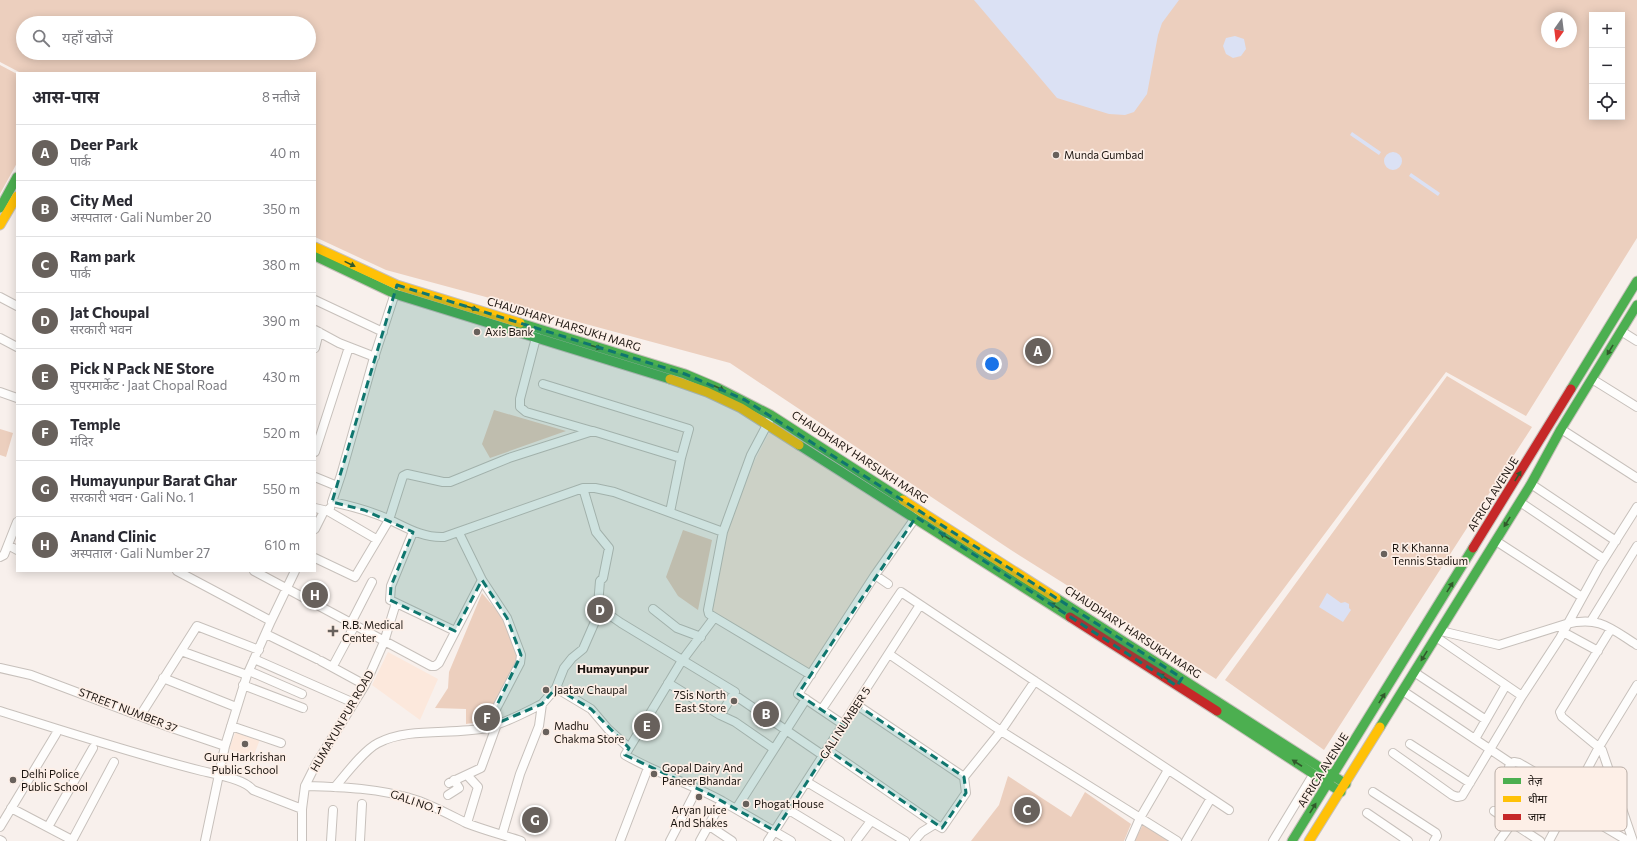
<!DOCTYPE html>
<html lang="hi">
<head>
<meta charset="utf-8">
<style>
  body { margin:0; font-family:Commissioner,"Noto Sans Devanagari",sans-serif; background:#f2f2f3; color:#2b2b33 }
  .controls { position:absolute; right:12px; top:12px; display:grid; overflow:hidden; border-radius:0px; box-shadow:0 2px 10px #0003 }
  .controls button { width:36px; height:36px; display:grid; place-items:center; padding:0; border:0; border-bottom:1px solid #e1e1e2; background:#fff; color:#2b2b33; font:20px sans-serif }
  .compass { position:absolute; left:1541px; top:12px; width:36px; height:36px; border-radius:50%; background:#fff; box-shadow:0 2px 10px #0003; rotate:194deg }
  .you { position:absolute; left:992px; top:364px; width:14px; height:14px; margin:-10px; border:3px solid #fff; border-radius:50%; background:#1a73e8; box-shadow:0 0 0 6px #1a73e833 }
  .badge { display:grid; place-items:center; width:26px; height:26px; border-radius:50%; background:#68615c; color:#fff; font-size:13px; font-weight:700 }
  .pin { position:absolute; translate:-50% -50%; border:2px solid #fff; box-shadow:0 1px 4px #0006 }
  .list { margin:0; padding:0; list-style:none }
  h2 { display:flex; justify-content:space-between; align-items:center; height:52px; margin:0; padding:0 16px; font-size:17px }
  h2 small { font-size:13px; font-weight:400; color:#7c7c81 }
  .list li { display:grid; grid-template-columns:26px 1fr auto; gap:12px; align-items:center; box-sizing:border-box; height:56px; padding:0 16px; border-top:1px solid #e1e1e2 }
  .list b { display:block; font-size:15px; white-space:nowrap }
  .list p { margin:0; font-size:13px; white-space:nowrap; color:#7c7c81 }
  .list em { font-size:13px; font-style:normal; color:#7c7c81 }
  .icon { flex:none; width:22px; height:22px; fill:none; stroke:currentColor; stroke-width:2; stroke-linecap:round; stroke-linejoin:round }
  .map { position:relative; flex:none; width:1637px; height:841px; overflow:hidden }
  .search { position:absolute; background:#fff; box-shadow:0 2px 10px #0003; left:16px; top:16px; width:300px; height:44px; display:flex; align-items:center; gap:10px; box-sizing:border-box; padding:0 14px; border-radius:22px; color:#7c7c81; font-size:15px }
  .panel { position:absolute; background:#fff; box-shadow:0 2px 10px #0003; left:16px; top:72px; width:300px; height:500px; border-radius:0px }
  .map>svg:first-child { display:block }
</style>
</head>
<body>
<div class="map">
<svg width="1637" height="841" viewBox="0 0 1637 841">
  <rect width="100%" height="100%" fill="#f8f0ec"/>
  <path fill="#fce8dc" d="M770 431 908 519 809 670 712 612 726 533 755 460Z
    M388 652 438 679 420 720 372 685Z
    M236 731 260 739 253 758 229 749Z"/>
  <path fill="#eccfbe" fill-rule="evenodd" d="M0 0H1637V238L1526 416 1446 372 1216 679 1011 550 730 363 386 270 315 237V73H21L0 62ZM1592 15H1622V117H1592ZM1547 18H1571V42H1547ZM23 23H309V53H23Z
    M0 65 17 74V163L0 194Z
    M1447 376 1532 427 1324 750 1225 680Z
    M494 410 566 431 490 458 482 444Z
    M0 429 13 433 6 457 0 455Z
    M683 530 712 540 698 610 678 596 666 577Z
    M482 593 503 618 517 653 516 665 486 721 466 724V709L435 708 448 688 449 672Z
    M1008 776 1071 817 1085 792 1131 824 1124 841H971L999 805Z
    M1144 823 1172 841H1134Z"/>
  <path fill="#dbe1f4" d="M974 0H1179L1162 23 1158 35 1147 94 1134 112 1125 115 1109 114 1057 98Z
    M1235 36 1244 39 1246 49 1241 56 1233 58 1226 54 1223 46 1226 38Z
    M1352 132 1381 152 1379 155 1350 135Z
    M1384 161a9 9 0 1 1 18 0a9 9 0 1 1-18 0Z
    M1411 173 1440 193 1438 196 1409 176Z
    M1327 593 1341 603 1345 602 1349 604V608L1351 610 1343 622 1319 607Z"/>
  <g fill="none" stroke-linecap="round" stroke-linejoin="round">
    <defs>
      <path id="street" d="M396 290 373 361 341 475 332 502C351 506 370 511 388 519 407 528 423 538 444 537L583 488H595L614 492 723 532 751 455 769 421
        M0 297 17 306
        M315 300 383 332
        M315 330 339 343 375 357
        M1621 331 1637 341
        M537 334 520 399V407L526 412 592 431
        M0 338 17 347
        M315 348 319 332
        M1592 379 1637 407
        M0 392 17 398
        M1561 429 1637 478
        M315 452 349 347
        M315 477 337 486
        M1531 484 1616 541
        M1520 502 1604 559
        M315 508 328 511 330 508
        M328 511 376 539
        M670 512 681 458
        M315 529 324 511
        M413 532 391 586 390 600 455 631
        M723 532 708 610 709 614 811 675
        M459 533 482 580 507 618 521 655 520 663 486 728
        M1496 541 1582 597
        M8 545 17 550
        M0 557 4 555 17 522
        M315 558 355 577 389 520 403 476 407 474 443 482H450L509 458 593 431 681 458 689 429 543 384
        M177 571 271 621 295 571
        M254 571 431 666H435L439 663 482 580
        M875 575 888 584
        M598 607 621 623 735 692 720 715
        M653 609 677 628 701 637
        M714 618 681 662 625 755C656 773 691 784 722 801
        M1591 621 1637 546
        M351 623 372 582
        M1611 629 1560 712 1562 717 1602 750 1633 841
        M1441 631 1499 645 1566 624C1600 616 1610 628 1637 645
        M1563 632 1598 651
        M266 634 317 659
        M1436 637 1522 696
        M181 651 247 675
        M889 654 1001 731 1177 841
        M254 659 354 703
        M321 661 365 685
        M333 666 355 625
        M0 668 31 675 169 727 225 746
        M249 671 302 694
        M1414 672 1486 720
        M163 678 236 707
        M668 683 720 715 735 722 774 749
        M243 685 303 708
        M556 688 591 709 608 729 629 748
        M1403 691 1512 764
        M733 694 824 756
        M857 705 964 777
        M822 709 901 592 1229 810
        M0 711C67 732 134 754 202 771 215 774 245 779 253 790L302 809
        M140 716 197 626 259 650
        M844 725 798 694 875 575 918 514
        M231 726 281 743
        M1475 739 1506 685
        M1410 744 1470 783
        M828 750 935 824
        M1393 753 1452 795 1457 797 1462 796 1522 696 1560 638 1599 567 1637 507
        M467 775 478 787 467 823
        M807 782 905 841
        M449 783 481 768 497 724
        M305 786C342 787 380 788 416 800 434 806 450 815 466 823 484 830 503 835 521 841
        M335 787C346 774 364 750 378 743 408 727 452 735 486 728 506 723 524 713 542 704
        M1373 792 1436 833 1437 836 1434 841
        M1573 794 1519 763 1514 762 1509 767 1510 771 1628 841
        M448 795 459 788 454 780
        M11 808 72 840
        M736 809 806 699
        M789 810 840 841
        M1494 811 1540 841
        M1367 813 1408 841
        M708 825 732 841
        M0 827 56 734
        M48 827 93 748
        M502 835 520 774 539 726 542 704 556 688 564 668 572 658 583 649 597 617 600 581 603 578 609 548 596 532 583 488
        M0 840 2 841
        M72 841 114 762
        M205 841 225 746 247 675 271 621
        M302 841V809L305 786 316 764 365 685 384 642 396 603
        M331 841 333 810
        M360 841 362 804
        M620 841 648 768
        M670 841 697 789
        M700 841 722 801 791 841
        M768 841 920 605
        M856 841 871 821
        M914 841 922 832 935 824 942 828 966 793 964 777 1001 731 1035 681
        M1130 841 1140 818 1168 770
        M1186 841 1211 798
        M1273 841 1316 770
        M1499 841 1512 823
        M1549 841 1599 747 1637 685"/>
      <path id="fast" d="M0 208 17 177
        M315 256 395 294 670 379
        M520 323 685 374 718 388 771 415 903 500
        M1571 389 1637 281
        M799 445 1070 617
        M1056 598 1346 784
        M1217 711 1341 792
        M1380 727 1531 484 1561 429 1637 305
        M1292 841 1473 548"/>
      <path id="slow" d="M0 225 17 196
        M315 247 397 285 520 323
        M670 379 707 392 741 408 799 445
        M903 500 1056 598
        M1309 841 1380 727"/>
      <path id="jam" d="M1473 548 1571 389
        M1070 617 1217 711"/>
    </defs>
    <use href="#street" stroke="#c7c0bb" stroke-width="10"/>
    <use href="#fast" stroke="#c7c0bb" stroke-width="11"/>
    <use href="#slow" stroke="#c7c0bb" stroke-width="11"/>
    <use href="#jam" stroke="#c7c0bb" stroke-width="11"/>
    <use href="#street" stroke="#fefdfc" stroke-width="8"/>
    <use href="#fast" stroke="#4caf50" stroke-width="9"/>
    <use href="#slow" stroke="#ffc107" stroke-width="9"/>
    <use href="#jam" stroke="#c62828" stroke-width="9"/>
  </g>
  <defs><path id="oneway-solid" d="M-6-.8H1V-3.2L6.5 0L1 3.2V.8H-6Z"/></defs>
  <g fill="#315a2c">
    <use href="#oneway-solid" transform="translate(350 264) rotate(26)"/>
    <use href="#oneway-solid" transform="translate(472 308) rotate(17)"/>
    <use href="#oneway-solid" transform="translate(596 347) rotate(17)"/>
    <use href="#oneway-solid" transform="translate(1610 350) rotate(121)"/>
    <use href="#oneway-solid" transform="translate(719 388) rotate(25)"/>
    <use href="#oneway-solid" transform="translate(1518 476) rotate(-58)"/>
    <use href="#oneway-solid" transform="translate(1507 522) rotate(122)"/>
    <use href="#oneway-solid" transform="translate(945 536) rotate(-147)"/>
    <use href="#oneway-solid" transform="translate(1450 587) rotate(-58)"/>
    <use href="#oneway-solid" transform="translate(1055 606) rotate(-147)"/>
    <use href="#oneway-solid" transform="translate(1424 656) rotate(122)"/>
    <use href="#oneway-solid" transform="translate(1164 677) rotate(-147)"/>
    <use href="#oneway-solid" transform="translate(1382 698) rotate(-58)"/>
    <use href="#oneway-solid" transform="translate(1297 763) rotate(-147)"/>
    <use href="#oneway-solid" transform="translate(1313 808) rotate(-58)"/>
  </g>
  <path fill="#0f766e" fill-opacity="0.2" stroke="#0f766e" stroke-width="3" stroke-dasharray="8 5" stroke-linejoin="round" d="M397 285 685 374 745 400 1182 678 1177 686 916 517 798 694 844 725 857 705 964 777 966 793 942 828 828 750 775 831 711 795 625 755 629 748 591 709 556 688 542 704 486 728 521 655 507 618 482 580 455 631 390 600 391 586 413 532 364 510 332 502Z"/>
  <g fill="#68615c" stroke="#fdefe7" stroke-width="1.5">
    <circle cx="1056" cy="155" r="4"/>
    <circle cx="477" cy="332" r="4"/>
    <circle cx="1384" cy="554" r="4"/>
    <path d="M331 625h4v4h4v4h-4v4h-4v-4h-4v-4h4z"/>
    <circle cx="546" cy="690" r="4"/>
    <circle cx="734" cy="701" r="4"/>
    <circle cx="546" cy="732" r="4"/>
    <circle cx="245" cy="744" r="4"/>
    <circle cx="654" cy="774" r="4"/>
    <circle cx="13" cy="780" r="4"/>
    <circle cx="699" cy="797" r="4"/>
    <circle cx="746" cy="804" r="4"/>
  </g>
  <g text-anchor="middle" stroke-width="3.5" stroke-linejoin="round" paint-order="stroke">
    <g font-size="11" fill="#1b140f" stroke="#fdefe7" text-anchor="start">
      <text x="1064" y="159">Munda Gumbad</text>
      <text x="485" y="336">Axis Bank</text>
      <text x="1392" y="552">R K Khanna<tspan x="1392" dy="13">Tennis Stadium</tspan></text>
      <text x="342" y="629">R.B. Medical<tspan x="342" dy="13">Center</tspan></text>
      <text x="554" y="694">Jaatav Chaupal</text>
      <text x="726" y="699" text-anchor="end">7Sis North<tspan x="726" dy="13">East Store</tspan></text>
      <text x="554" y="730">Madhu<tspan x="554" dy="13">Chakma Store</tspan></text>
      <text x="245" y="761" text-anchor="middle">Guru Harkrishan<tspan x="245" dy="13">Public School</tspan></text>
      <text x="662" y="772">Gopal Dairy And<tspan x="662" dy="13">Paneer Bhandar</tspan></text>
      <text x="21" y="778">Delhi Police<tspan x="21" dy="13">Public School</tspan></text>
      <text x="754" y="808">Phogat House</text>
      <text x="699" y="814" text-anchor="middle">Aryan Juice<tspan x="699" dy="13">And Shakes</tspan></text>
    </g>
    <g font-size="11" fill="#1b140f" stroke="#fdefe7">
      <text transform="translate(564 324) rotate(17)" y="4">CHAUDHARY HARSUKH MARG</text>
      <text transform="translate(860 457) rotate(33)" y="4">CHAUDHARY HARSUKH MARG</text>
      <text transform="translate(1493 494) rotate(-58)" y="4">AFRICA AVENUE</text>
      <text transform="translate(1133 632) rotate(33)" y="4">CHAUDHARY HARSUKH MARG</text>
      <text transform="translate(128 710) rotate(21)" y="4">STREET NUMBER 37</text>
      <text transform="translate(342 721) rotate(-60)" y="4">HUMAYUN PUR ROAD</text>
      <text transform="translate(845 723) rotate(-57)" y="4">GALI NUMBER 5</text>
      <text transform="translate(1323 770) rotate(-58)" y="4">AFRICA AVENUE</text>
      <text transform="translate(416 802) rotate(19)" y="4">GALI NO. 1</text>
    </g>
    <g font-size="12" font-weight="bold" fill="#1b140f" stroke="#fdefe7">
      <text x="613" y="673">Humayunpur</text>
    </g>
  </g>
  <rect x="1495" y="767" width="132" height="64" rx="6" fill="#fdefe7" stroke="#b9ada6" stroke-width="1"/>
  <rect x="1503" y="778" width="18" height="6" fill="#4caf50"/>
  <rect x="1503" y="796" width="18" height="6" fill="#ffc107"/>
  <rect x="1503" y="814" width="18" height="6" fill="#c62828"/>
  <g font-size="11" fill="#1b140f">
    <text x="1528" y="785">तेज़</text>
    <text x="1528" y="803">धीमा</text>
    <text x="1528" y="821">जाम</text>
  </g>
</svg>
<div class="controls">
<button>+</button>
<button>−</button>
<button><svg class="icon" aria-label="locate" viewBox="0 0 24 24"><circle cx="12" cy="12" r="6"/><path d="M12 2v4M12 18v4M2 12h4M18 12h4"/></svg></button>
</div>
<svg class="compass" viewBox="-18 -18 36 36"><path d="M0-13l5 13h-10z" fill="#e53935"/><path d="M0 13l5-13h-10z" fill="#7c7c81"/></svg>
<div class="you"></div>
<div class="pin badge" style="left:1038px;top:351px">A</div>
<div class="pin badge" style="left:766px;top:714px">B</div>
<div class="pin badge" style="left:1027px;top:810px">C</div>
<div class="pin badge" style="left:600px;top:610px">D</div>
<div class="pin badge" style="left:647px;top:726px">E</div>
<div class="pin badge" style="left:487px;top:718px">F</div>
<div class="pin badge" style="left:535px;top:820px">G</div>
<div class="pin badge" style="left:315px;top:595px">H</div>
<div class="search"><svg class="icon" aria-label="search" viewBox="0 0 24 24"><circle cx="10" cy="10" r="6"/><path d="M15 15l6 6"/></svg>यहाँ खोजें</div>
<section class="panel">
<h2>आस-पास<small>8 नतीजे</small></h2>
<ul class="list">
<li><span class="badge">A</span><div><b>Deer Park</b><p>पार्क</p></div><em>40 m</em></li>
<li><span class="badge">B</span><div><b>City Med</b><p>अस्पताल · Gali Number 20</p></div><em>350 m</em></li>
<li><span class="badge">C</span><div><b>Ram park</b><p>पार्क</p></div><em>380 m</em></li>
<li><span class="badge">D</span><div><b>Jat Choupal</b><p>सरकारी भवन</p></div><em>390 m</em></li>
<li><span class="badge">E</span><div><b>Pick N Pack NE Store</b><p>सुपरमार्केट · Jaat Chopal Road</p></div><em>430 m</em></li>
<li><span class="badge">F</span><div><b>Temple</b><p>मंदिर</p></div><em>520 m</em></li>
<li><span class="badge">G</span><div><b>Humayunpur Barat Ghar</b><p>सरकारी भवन · Gali No. 1</p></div><em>550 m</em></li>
<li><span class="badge">H</span><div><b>Anand Clinic</b><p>अस्पताल · Gali Number 27</p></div><em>610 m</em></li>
</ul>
</section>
</div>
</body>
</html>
